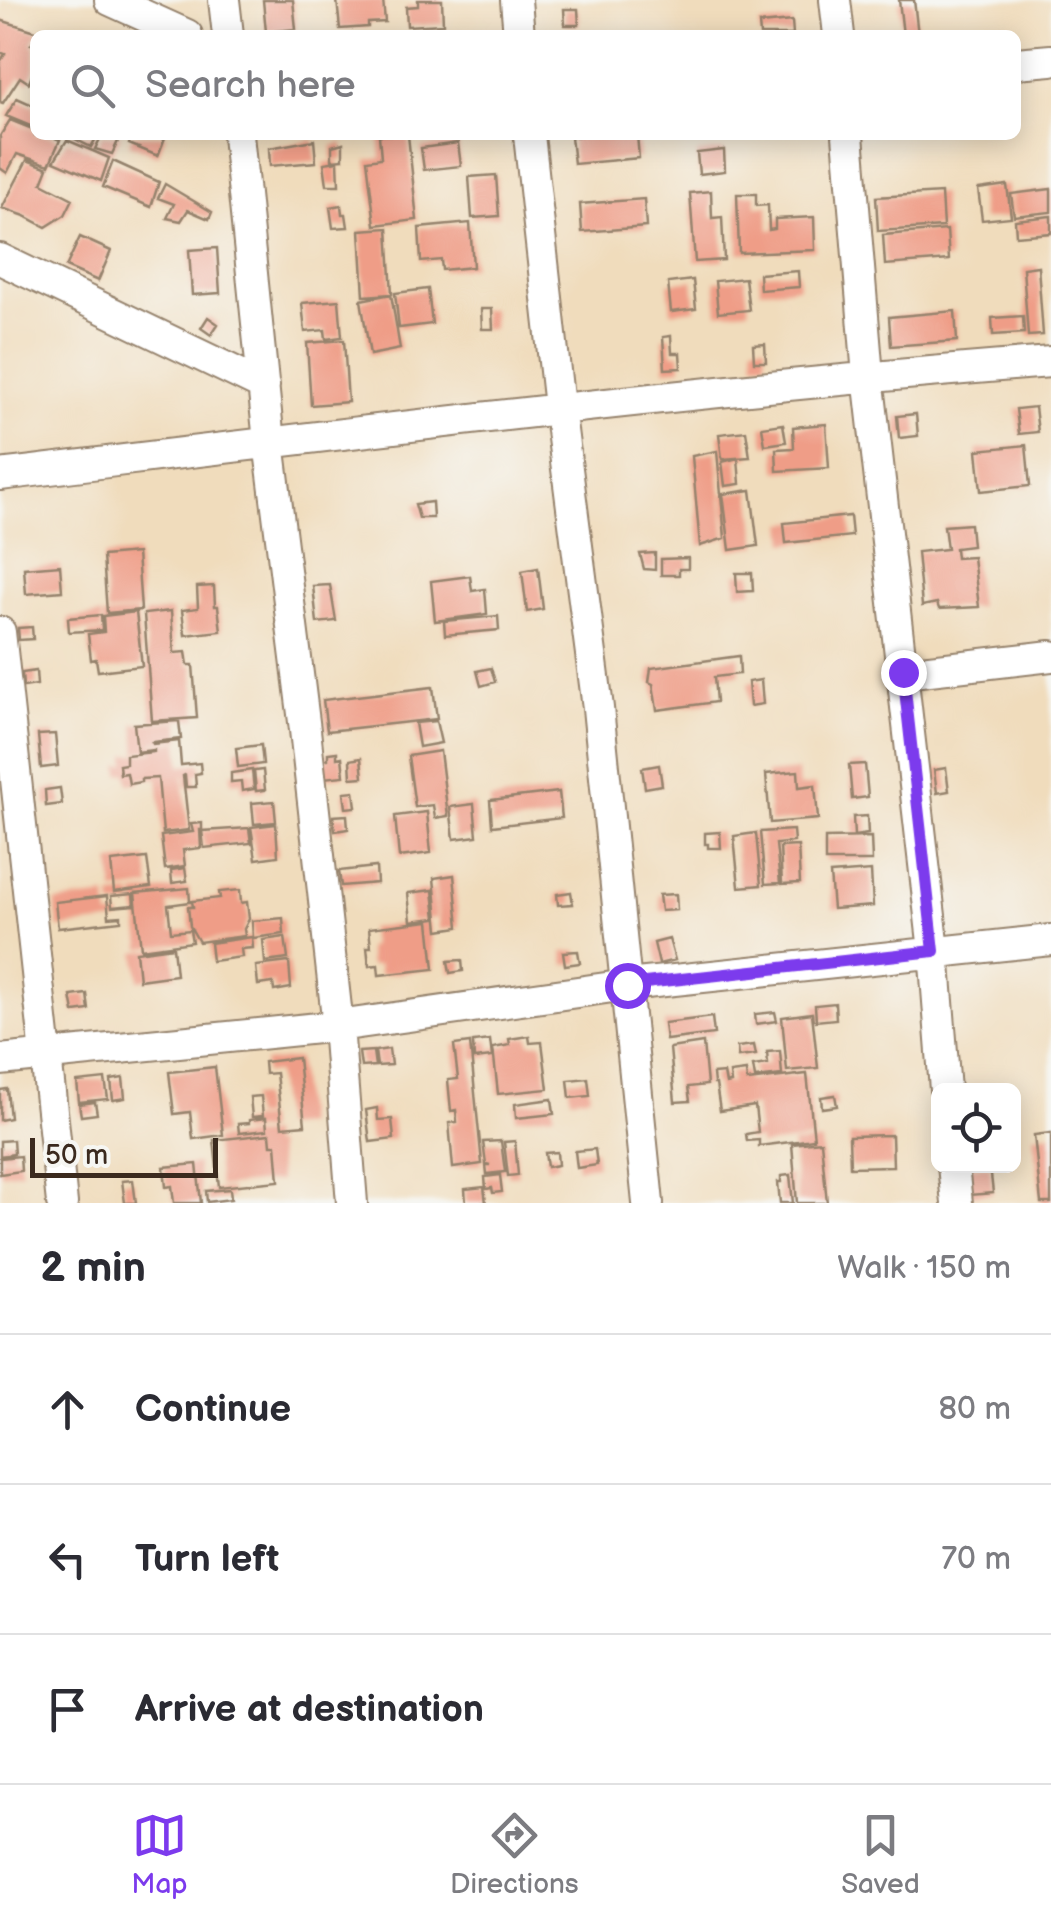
<!DOCTYPE html>
<html lang="en">
<head>
<meta charset="utf-8">
<style>
  body { margin:0; font-family:"Balsamiq Sans",sans-serif; background:#f2f2f3; color:#2b2b33 }
  .controls { position:absolute; right:30px; bottom:30px; display:grid; overflow:hidden; border-radius:15px; box-shadow:0 5px 25px #0003 }
  .controls button { width:90px; height:90px; display:grid; place-items:center; padding:0; border:0; border-bottom:2px solid #e1e1e2; background:#fff; color:#2b2b33; font:50px sans-serif }
  .scale { position:absolute; left:30px; bottom:25px; width:188px; box-sizing:border-box; padding-left:10px; border:5px solid #3b2a1e; border-top:0; font-size:28px; line-height:35px; white-space:nowrap; color:#3b2a1e; -webkit-text-stroke:8px #f6f6f2; paint-order:stroke }
  .stop { position:absolute; width:30px; height:30px; margin:-22px; border:8px solid #7c3aed; border-radius:50%; background:#fff }
  .stop.end { background:#7c3aed; border-color:#fff; box-shadow:0 2px 10px #0008 }
  .list { margin:0; padding:0; list-style:none }
  h2 { display:flex; justify-content:space-between; align-items:center; height:130px; margin:0; padding:0 40px; font-size:42px }
  h2 small { font-size:32px; font-weight:400; color:#7c7c81 }
  .list li { display:grid; grid-template-columns:65px 1fr auto; gap:30px; align-items:center; box-sizing:border-box; height:150px; padding:0 40px; border-top:2px solid #e1e1e2 }
  .list b { display:block; font-size:38px; white-space:nowrap }
  .list em { font-size:32px; font-style:normal; color:#7c7c81 }
  .icon { flex:none; width:55px; height:55px; fill:none; stroke:currentColor; stroke-width:2; stroke-linecap:round; stroke-linejoin:round }
  .map { position:relative; flex:none; width:1051px; height:1203px; overflow:hidden }
  .search { position:absolute; background:#fff; box-shadow:0 5px 25px #0003; left:30px; right:30px; top:30px; height:110px; display:flex; align-items:center; gap:25px; box-sizing:border-box; padding:0 35px; border-radius:15px; color:#7c7c81; font-size:38px }
  .sheet { height:580px; background:#fff }
  nav { display:flex; justify-content:space-around; align-items:center; box-sizing:border-box; height:140px; border-top:2px solid #e1e1e2; background:#fff; font-size:28px; color:#7c7c81 }
  nav a { display:grid; justify-items:center; gap:5px }
  nav .on { color:#7c3aed }
  .map>svg:first-child { display:block }
</style>
</head>
<body>
<div class="map">
<svg width="1051" height="1203" viewBox="0 0 1051 1203">
  <rect width="100%" height="100%" fill="#f6f6f2"/>
  <filter id="ink" filterUnits="userSpaceOnUse"><feTurbulence type="fractalNoise" baseFrequency=".01" numOctaves="2"/><feDisplacementMap in="SourceGraphic" scale="20" xChannelSelector="R" yChannelSelector="G"/><feConvolveMatrix kernelMatrix="1 2 1 2 8 2 1 2 1" color-interpolation-filters="sRGB"/></filter>
  <filter id="wash" filterUnits="userSpaceOnUse"><feTurbulence type="fractalNoise" baseFrequency=".0048" numOctaves="4" result="noise"/><feDisplacementMap in="SourceGraphic" scale="40" xChannelSelector="R" yChannelSelector="G"/><feGaussianBlur stdDeviation="2.25" result="paint"/><feColorMatrix in="noise" values="0 0 0 0 0 0 0 0 0 0 0 0 0 0 0 0 0 1.4 0 .05"/><feComposite in="paint" operator="in"/></filter>
  <g filter="url(#wash)">
    <rect width="100%" height="100%" fill="#f0dcbc"/>
    <g id="blocks">
      <path fill="#ef9d87" d="M263 0H293L296 29 266 32Z
        M337 0H383L385 22 368 23V27L340 29Z
        M418 0H442L443 24 407 26 406 7 418 6Z
        M899 0H914L918 35H903Z
        M564 9H578L579 25H565Z
        M0 20 39 32 31 44 35 45V67L29 83 20 77 3 103 0 102V62L5 54 0 52Z
        M792 21 793 35H760L759 24Z
        M17 98 35 106V128L6 116Z
        M10 120 35 130V135H48L60 140 49 165 17 154 7 173 0 168V136Z
        M67 135H98L91 147Z
        M102 135H121L112 154 95 149Z
        M132 135H166L158 156 129 144Z
        M379 135H408L417 220 375 225 367 160 381 158Z
        M589 135H637L639 158 574 164 571 137Z
        M67 140 109 158 101 181 54 161Z
        M314 140 316 162 270 166 269 148Z
        M343 143V159L332 160V146Z
        M458 143 461 166 424 170 421 148Z
        M724 150 725 171 699 174 697 153Z
        M27 160 48 168 42 183 73 199 65 215 46 227 25 216 2 208Z
        M113 161 159 182 151 207 103 187Z
        M338 161 339 185H327L324 163Z
        M496 175 499 216 472 218 469 177Z
        M165 184 212 212 209 219 188 210 181 221 167 218 174 204 158 198Z
        M1007 185 1011 217 982 220 978 189Z
        M1051 189V212L1014 216 1011 194Z
        M711 191 712 218 722 217 724 260 695 262 690 193Z
        M941 193 943 227 878 231 876 197Z
        M737 194H756V206L768 205 769 230 775 229V219L814 217 815 250 739 253Z
        M644 199 646 227 582 232 580 204Z
        M341 205 342 214H346L348 227 333 228 330 207Z
        M1051 216V233L1016 236 1015 220Z
        M470 223 473 267 442 270 441 260 421 262 419 228Z
        M388 228 392 294 364 296 360 230Z
        M947 230 949 260 885 265 883 235Z
        M80 237 111 251 98 281 66 267Z
        M217 248 220 293 192 295 189 250Z
        M1038 266 1043 335 1028 336 1023 268Z
        M798 271 799 287 760 290 759 274Z
        M745 278 749 310 718 313 715 281Z
        M693 280 696 309 671 312 668 283Z
        M428 289 432 324 399 328 395 293Z
        M391 294 400 349 370 355 361 300Z
        M339 300 342 337 326 339 325 330 305 332 302 303Z
        M481 309H492L493 329H482Z
        M955 311 957 341 891 346 889 317Z
        M1023 316 1024 333 993 335 992 318Z
        M208 317 218 324 211 335 201 328Z
        M671 336 672 353H680L681 368 665 369 663 337Z
        M344 340 348 402 311 405 307 343Z
        M765 344 766 362H754L753 345Z
        M1035 407 1038 432 1019 434 1016 409Z
        M916 414 918 436 899 438 897 416Z
        M783 424 786 442 765 445 762 427Z
        M826 424 829 468 777 471 776 449 794 448 793 427Z
        M746 431 750 457 722 459 719 434Z
        M1026 445 1030 486 981 491 977 450Z
        M717 451 725 538 700 546 692 456Z
        M738 458 740 484 725 486 722 462Z
        M751 490 758 546 730 550 723 494Z
        M432 502 433 518H419L415 504Z
        M850 516 852 536 786 543 784 523Z
        M970 524 972 546 955 548 956 558 973 557 979 607 939 609 937 603 922 606 917 552 947 549 944 526Z
        M137 553 141 610 107 613 103 556Z
        M655 553V570L644 569 640 554Z
        M688 558V569H679V575H661V559Z
        M60 565 62 591 26 594 24 568Z
        M538 568 543 609 527 612 522 571Z
        M736 573H752L753 591 737 592Z
        M470 576 472 591 485 589 487 614 435 621 431 581Z
        M330 585 336 621 317 623 313 586Z
        M214 586 215 606H218L221 631 185 635 182 610 198 608 197 587Z
        M171 611 174 653 186 652 188 665H193L197 718 152 721 144 614Z
        M136 612 142 666 98 671 96 659 91 660 88 634 104 632 103 616Z
        M101 615 102 630 69 632 68 618Z
        M498 616 499 630 445 635 444 621Z
        M32 627 33 639 19 640 18 628Z
        M739 656 740 674 714 677 716 702 657 710 653 684 649 682 651 668Z
        M491 668 495 682 481 686 477 671Z
        M36 671 37 685 23 687 22 673Z
        M761 680 763 704 750 706 748 682Z
        M433 687 437 719 327 731 323 700Z
        M179 721 181 739 152 742 153 744 179 741 181 765 200 763 201 773 195 774 196 787H186L185 775 183 776 189 830 163 833 158 778 141 779V782L129 784 127 773 120 774 119 765 126 764V755L154 752V750L137 752 134 724Z
        M436 721 441 743 419 747 415 723Z
        M55 734 58 766 41 768 38 735Z
        M261 745 263 764 238 767 236 748Z
        M440 751 448 816 435 818 433 805 415 807 408 756Z
        M337 752V758L342 757 344 776 323 778 322 760 328 759V753Z
        M361 758 363 777 351 778 350 760Z
        M865 764 868 797 852 799 849 765Z
        M659 765 662 785 645 788 642 768Z
        M946 768 949 791 937 793 934 770Z
        M252 770 254 789 242 791 241 781 231 782V773Z
        M263 770 265 790 256 791 254 771Z
        M798 771 799 787 815 785 818 819 770 823 766 774Z
        M60 788 62 804 46 806 45 790Z
        M354 791 356 807 346 808 344 792Z
        M559 792 562 818 492 826 490 800Z
        M274 801 276 822 254 824 252 803Z
        M474 804 477 836 454 839 450 807Z
        M427 812 431 853 399 857 395 816Z
        M347 815 348 829 335 831 333 816Z
        M867 816 868 834 854 836 853 817Z
        M202 823V830H200L201 848 183 850 185 866 165 869 161 836 193 832 191 824Z
        M276 824 278 856 256 859 251 827Z
        M249 828 251 843 204 848 202 831Z
        M793 830 794 842 776 844 780 883 765 884 760 832Z
        M720 832 721 848H708V844H705V833Z
        M756 833 761 885 739 887 734 836Z
        M871 837 872 861H825V838Z
        M798 846 800 883 782 884 780 847Z
        M147 858 151 887 114 892 111 862Z
        M376 867 377 883 341 886 339 871Z
        M185 868 187 881 172 883 171 870Z
        M871 871 873 906 833 909 830 874Z
        M454 875 459 927 439 930 434 878Z
        M189 888 190 902 168 905 171 932 190 930 192 942 141 949 135 893Z
        M240 890 241 903 247 902 249 919 244 929 245 936 199 942 190 926 188 907H193L192 901 220 898 219 892Z
        M433 890 436 918 411 921 408 893Z
        M571 892 573 904 558 905 557 894Z
        M133 894 134 905 112 907 111 896Z
        M676 894 677 910 661 911 659 895Z
        M107 896 109 917 121 916V921L58 928 55 902Z
        M283 918 284 934 253 938 252 921Z
        M429 921 434 969 379 975 378 965 369 966 367 947H371L369 928Z
        M252 937 253 948 241 949 242 957 212 961 210 943Z
        M285 937 288 959 265 962 263 940Z
        M669 939 675 960 659 964 654 943Z
        M173 947 176 975 139 980 136 952Z
        M578 951 580 963 565 965 563 952Z
        M462 960 463 971 450 973 448 961Z
        M289 962 291 988 274 991 273 983 258 985 256 966Z
        M87 994 89 1010 74 1012 71 996Z
        M835 1003 836 1019 816 1021 815 1005Z
        M775 1012 777 1021 756 1024 755 1014Z
        M812 1013 818 1068 787 1071 782 1017Z
        M712 1017 714 1034 666 1040 664 1023Z
        M529 1036 530 1043 542 1042 548 1089 498 1094 493 1048 510 1045 509 1039Z
        M490 1040 492 1057 474 1059 473 1042Z
        M470 1043 482 1164 453 1168 449 1123 457 1122 456 1110 451 1111 448 1080 458 1079 454 1045Z
        M703 1043 707 1085 688 1087 690 1101 675 1102 670 1048Z
        M754 1045 756 1055 738 1057 737 1047Z
        M389 1049 391 1065 377 1066 375 1051Z
        M373 1051 375 1066 361 1067 359 1052Z
        M780 1051 782 1075 755 1078 753 1066 768 1064 767 1052Z
        M298 1058 305 1125 282 1127 276 1073 265 1074 264 1062Z
        M215 1067 223 1135 193 1139 190 1112 174 1114 169 1072Z
        M746 1071 747 1081 807 1074 814 1139 759 1146V1140L747 1141 746 1134 758 1132 755 1106 720 1111 716 1084H714L713 1074 724 1073 726 1084 731 1083 730 1073Z
        M123 1078 125 1098 113 1100 111 1080Z
        M588 1078 590 1096 570 1098 568 1080Z
        M105 1079 108 1099 79 1102 77 1082Z
        M7 1089 10 1118 0 1120V1090Z
        M835 1095 837 1106 822 1108 821 1097Z
        M261 1096 263 1116 252 1117 250 1097Z
        M552 1099 554 1114 516 1118 515 1104Z
        M95 1102 97 1114 81 1116 79 1104Z
        M377 1108 378 1120 392 1119 394 1139 370 1142 366 1110Z
        M266 1118 267 1130 239 1133 238 1124 249 1123V1120Z
        M1051 1133V1203H1041L1034 1135Z
        M270 1134 271 1145H276L279 1181 219 1187 214 1140Z
        M892 1135 893 1166 850 1167 849 1136Z
        M13 1140 14 1154 0 1156V1141Z
        M501 1141 505 1172 487 1174 486 1165H490L486 1164 483 1142Z
        M515 1141 518 1175 508 1176 504 1142Z
        M821 1141 827 1203H797L792 1144Z
        M595 1149 597 1165 577 1168 575 1151Z
        M557 1152 558 1165 547 1167 545 1153Z
        M20 1156 21 1171 0 1174V1158Z
        M197 1164 201 1203H174L172 1186 166 1187 164 1167Z
        M968 1166H990L993 1193 970 1195Z
        M500 1175 502 1192 493 1193 492 1188 486 1189 485 1177Z
        M790 1175 793 1203H780L778 1182H781V1176Z
        M133 1180 136 1203H125L122 1181Z
        M484 1187 486 1203H466L465 1189Z
        M230 1189 231 1199 207 1202 206 1191Z"/>
    </g>
  </g>
  <g filter="url(#ink)">
    <use href="#blocks" fill-opacity="0" stroke="#96836d" stroke-width="2.5"/>
    <g fill="none" stroke-linecap="round" stroke-linejoin="round">
      <defs>
        <path id="street" d="M110 0 187 35
          M224 0 228 35
          M516 0 519 35
          M835 0 839 35
          M1016 63 1051 60
          M238 135 269 442 305 730 338 1026 352 1203
          M529 135 559 407 598 708 648 1203
          M848 135 868 376 934 951 945 1090
          M0 259 264 386
          M0 475C350 433 699 389 1051 362
          M0 632 62 1203
          M903 673 1051 656
          M0 1060 338 1026 627 985 1051 940
          M953 1166 957 1203"/>
      </defs>
      <use href="#street" stroke="#96836d" stroke-width="34"/>
      <use href="#street" stroke="#fff" stroke-width="30"/>
    </g>
  </g>
  <g fill="none" stroke-linecap="round" stroke-linejoin="round" filter="url(#ink)">
    <path stroke="#7c3aed" stroke-width="12" d="M627 985 934 951 903 672"/>
  </g>
</svg>
<div class="controls">
<button><svg class="icon" aria-label="locate" viewBox="0 0 24 24"><circle cx="12" cy="12" r="6"/><path d="M12 2v4M12 18v4M2 12h4M18 12h4"/></svg></button>
</div>
<div class="scale">50 m</div>
<div class="stop" style="left:627px;top:985px"></div>
<div class="stop end" style="left:903px;top:672px"></div>
<div class="search"><svg class="icon" aria-label="search" viewBox="0 0 24 24"><circle cx="10" cy="10" r="6"/><path d="M15 15l6 6"/></svg>Search here</div>
</div>
<section class="sheet">
<h2>2 min<small>Walk · 150 m</small></h2>
<ul class="list">
<li><svg class="icon" aria-label="ahead" viewBox="0 0 24 24"><path d="M12 20V5M6 11l6-6 6 6"/></svg><div><b>Continue</b></div><em>80 m</em></li>
<li><svg class="icon" aria-label="left" viewBox="0 0 24 24"><path d="M17 20v-9H6M10 6l-5 5 5 5"/></svg><div><b>Turn left</b></div><em>70 m</em></li>
<li><svg class="icon" aria-label="arrive" viewBox="0 0 24 24"><path d="M6 21V4h12l-3 4 3 4H6"/></svg><div><b>Arrive at destination</b></div></li>
</ul>
</section>
<nav>
<a class="on"><svg class="icon" aria-label="map" viewBox="0 0 24 24"><path d="M3 6l6-2 6 2 6-2v14l-6 2-6-2-6 2zM9 4v14M15 6v14"/></svg>Map</a>
<a><svg class="icon" aria-label="directions" viewBox="0 0 24 24"><path d="M12 3l9 9-9 9-9-9zM9 14v-3h6M13 9l2 2-2 2"/></svg>Directions</a>
<a><svg class="icon" aria-label="saved" viewBox="0 0 24 24"><path d="M7 4h10v16l-5-4-5 4z"/></svg>Saved</a>
</nav>
</body>
</html>
